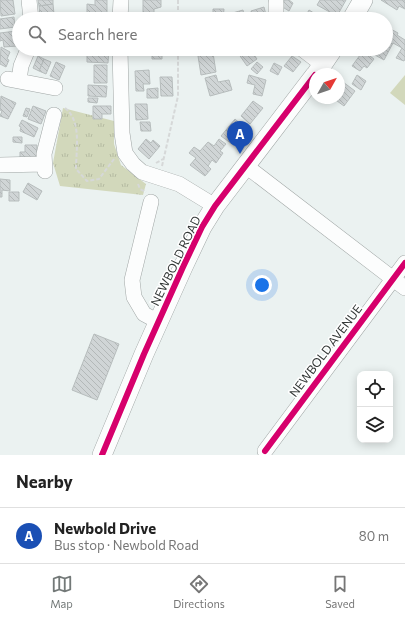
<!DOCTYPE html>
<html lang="en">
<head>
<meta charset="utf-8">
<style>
  body { margin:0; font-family:Commissioner,sans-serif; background:#f2f2f2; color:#222 }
  .controls { position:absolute; right:12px; bottom:12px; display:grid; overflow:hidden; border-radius:8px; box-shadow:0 2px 10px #0003 }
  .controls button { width:36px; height:36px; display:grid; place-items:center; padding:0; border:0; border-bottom:1px solid #e0e0e0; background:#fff; color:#222; font:20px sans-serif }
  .compass { position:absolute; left:309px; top:68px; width:36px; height:36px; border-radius:50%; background:#fff; box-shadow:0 2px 10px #0003; rotate:50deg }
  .you { position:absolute; left:262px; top:285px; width:14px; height:14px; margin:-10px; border:3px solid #fff; border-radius:50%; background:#1a73e8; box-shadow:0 0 0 6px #1a73e833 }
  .badge { display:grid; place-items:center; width:26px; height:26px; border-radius:50%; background:#737978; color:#fff; font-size:13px; font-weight:700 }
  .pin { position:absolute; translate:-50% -33px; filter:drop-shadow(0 1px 2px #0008) }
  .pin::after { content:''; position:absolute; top:21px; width:14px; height:12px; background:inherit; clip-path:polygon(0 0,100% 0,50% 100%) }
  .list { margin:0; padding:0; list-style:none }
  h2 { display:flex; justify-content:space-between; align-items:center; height:52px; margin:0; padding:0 16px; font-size:17px }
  h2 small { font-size:13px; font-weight:400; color:#767676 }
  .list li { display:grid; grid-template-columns:26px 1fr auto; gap:12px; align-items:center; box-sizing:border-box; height:56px; padding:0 16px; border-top:1px solid #e0e0e0 }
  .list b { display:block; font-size:15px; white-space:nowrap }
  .list p { margin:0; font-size:13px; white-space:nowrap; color:#767676 }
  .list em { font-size:13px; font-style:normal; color:#767676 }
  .icon { flex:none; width:22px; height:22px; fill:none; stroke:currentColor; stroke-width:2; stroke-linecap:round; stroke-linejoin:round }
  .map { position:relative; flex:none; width:405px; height:455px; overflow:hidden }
  .search { position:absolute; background:#fff; box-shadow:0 2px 10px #0003; left:12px; right:12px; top:12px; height:44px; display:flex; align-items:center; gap:10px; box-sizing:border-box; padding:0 14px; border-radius:22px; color:#767676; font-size:15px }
  .sheet { height:108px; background:#fff }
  nav { display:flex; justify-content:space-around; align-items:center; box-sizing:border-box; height:56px; border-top:1px solid #e0e0e0; background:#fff; font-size:11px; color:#767676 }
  nav a { display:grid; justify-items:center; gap:2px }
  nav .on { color:#737978 }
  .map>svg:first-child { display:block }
</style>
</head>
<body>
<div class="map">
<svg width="405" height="455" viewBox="0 0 405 455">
  <defs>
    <pattern id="grass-tufts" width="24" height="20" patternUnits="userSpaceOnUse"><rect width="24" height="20" fill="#d2d8bb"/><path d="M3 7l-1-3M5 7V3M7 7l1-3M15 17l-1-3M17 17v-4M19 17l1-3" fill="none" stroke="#b5baa1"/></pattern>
    <pattern id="building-back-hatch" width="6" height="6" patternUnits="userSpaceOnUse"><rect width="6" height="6" fill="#d0d5d6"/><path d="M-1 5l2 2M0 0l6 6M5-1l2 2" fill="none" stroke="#b3b8b8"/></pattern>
  </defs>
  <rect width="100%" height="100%" fill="#ebf2f1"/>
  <path fill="url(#grass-tufts)" d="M63 108 114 121V144L121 165 146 184 143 195 60 186 53 163Z"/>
  <path fill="#d2d8bb" d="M405 75V105L390 93Z"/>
  <path fill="url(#building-back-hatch)" stroke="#b7bdbd" d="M0 0H13L15 14 1 16Z
    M38 0H53V4L39 6Z
    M95 0H107V13H87V4L95 5Z
    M143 0H161V7L154 9V13H143Z
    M285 0H289L293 3 289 11 281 6Z
    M320 0H346L337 16 317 5Z
    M381 0H405V9L399 6 397 10Z
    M53 4 54 14 40 16 39 6Z
    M264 7 267 19H253L251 11Z
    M213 9H224L223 19 213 18Z
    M243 10 245 19H230L229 14Z
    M309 10 320 17 319 19H304Z
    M211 13V19H199L198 14Z
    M140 15H154V19H140Z
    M93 16H106V19H86L93 18Z
    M14 17 15 27 0 29V19Z
    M389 28 398 33 397 35 405 40V59L404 61 396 58 402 48 393 43 384 60 375 55 378 49H386V34Z
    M16 31 17 46 4 47 3 40 0 41V33Z
    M1 47 10 52 7 59 9 60 6 67 0 64Z
    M95 49H109L108 63 87 62V52H95Z
    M199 49H212V50L199 51Z
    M244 49H250L257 59 247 66 238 53Z
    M152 50H162V59H152Z
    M363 51 374 59 367 68 364 66 360 71 352 66Z
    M213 53 216 72 201 75 198 56Z
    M38 56 44 59 39 71 33 68Z
    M292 56 301 62 293 72 284 66Z
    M44 59 51 62 46 74 39 71Z
    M56 62 65 66 59 80 50 76Z
    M257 62 263 67 257 74 251 69Z
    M274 63 282 67 278 75 270 71Z
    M94 65H107V83H94Z
    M149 70 150 84H143L144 91H136L135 71Z
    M216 75 218 82 229 80 232 90 210 96 205 78Z
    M249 75 266 80 262 96 253 94 255 85 247 83Z
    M357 75 366 81 361 90 352 84Z
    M160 77H172L173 96H161Z
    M339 79 355 91 344 106 333 98H339Z
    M88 85 107 86 106 97 88 96Z
    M158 88V98H147V89Z
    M1 96 16 103 8 119 0 116 2 111 0 110Z
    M88 98H98L97 103 88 102Z
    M253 101 263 108 250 124 241 116Z
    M135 104H147L148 119 136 120Z
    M33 106 46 111 41 124 28 119Z
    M93 106H111V114H102V119H93Z
    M26 108 30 109 27 117 23 116Z
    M235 119 245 128 232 144 221 136Z
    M22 120 38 128 34 137 20 131 21 127 19 126Z
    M140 122H150L151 131H141Z
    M13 137H22V143L13 142Z
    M146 139 151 143 153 140 160 146 149 159 138 149Z
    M219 139 226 144 220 151 223 153 216 163 212 160 208 166 211 169 205 176 190 165 196 158 189 153 194 147 200 151 208 142 214 146Z
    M25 145H37L36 161H20V152H25Z
    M0 179 10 180V191L2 190V197H0Z
    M28 183 42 191 37 200 23 192Z
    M9 192H19V201H9Z
    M94 334 119 344 97 400 72 390Z"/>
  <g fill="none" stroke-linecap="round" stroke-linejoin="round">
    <defs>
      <path id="minor" d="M29 0 31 19
        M120 19 121 0
        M276 19V3
        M120 49 122 133 125 153 133 164 142 172 179 184 215 206
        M302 49 323 65
        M8 79 55 88
        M19 80 21 66 28 49
        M0 165 44 164
        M246 166 405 288
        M45 171 44 154 54 115
        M151 202 132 280 134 297 144 314 159 322
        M265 451 405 263"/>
      <path id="major" d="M352 19 363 0
        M316 74 333 49
        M102 455 144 354 183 267 202 227 215 206 315 75"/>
    </defs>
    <use href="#minor" stroke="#a0a6a5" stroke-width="16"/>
    <use href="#major" stroke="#a0a6a5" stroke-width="20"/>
    <path stroke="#d6d8d8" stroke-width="2" stroke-dasharray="4 2" stroke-linecap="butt" d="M178 0V19
      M65 108C82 121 76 150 76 169L87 181 99 179 114 159
      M156 163 163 159
      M162 166 178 96V49
      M138 184 140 189 146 192"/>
    <use href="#minor" stroke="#fcfdfd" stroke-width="15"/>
    <use href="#major" stroke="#fcfdfd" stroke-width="19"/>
    <defs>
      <path id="cycleway" d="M265 451 405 263
        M102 455 144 354 183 267 202 227 215 206 315 75"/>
    </defs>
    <use href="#cycleway" stroke="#fff" stroke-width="8"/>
    <use href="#cycleway" stroke="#d6006c" stroke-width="6"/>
  </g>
  <g text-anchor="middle" stroke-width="3" stroke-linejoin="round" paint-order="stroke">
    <g font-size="12" fill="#333837" stroke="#fff">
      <text transform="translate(176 261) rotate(-64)" y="4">NEWBOLD ROAD</text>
      <text transform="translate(326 351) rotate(-53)" y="4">NEWBOLD AVENUE</text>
    </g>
  </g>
</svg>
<div class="controls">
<button><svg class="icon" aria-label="locate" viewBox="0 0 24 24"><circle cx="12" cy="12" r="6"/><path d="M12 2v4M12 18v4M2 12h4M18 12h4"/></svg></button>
<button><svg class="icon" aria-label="layers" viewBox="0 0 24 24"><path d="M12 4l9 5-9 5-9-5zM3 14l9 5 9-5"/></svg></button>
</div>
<svg class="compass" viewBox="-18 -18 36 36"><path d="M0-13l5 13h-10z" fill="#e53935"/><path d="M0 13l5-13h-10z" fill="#767676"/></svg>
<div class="you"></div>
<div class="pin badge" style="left:240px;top:154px;background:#1a4fb4">A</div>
<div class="search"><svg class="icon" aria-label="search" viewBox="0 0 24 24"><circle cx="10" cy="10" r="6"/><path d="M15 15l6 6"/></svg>Search here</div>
</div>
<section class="sheet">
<h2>Nearby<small></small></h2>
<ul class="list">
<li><span class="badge" style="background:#1a4fb4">A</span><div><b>Newbold Drive</b><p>Bus stop · Newbold Road</p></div><em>80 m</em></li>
</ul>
</section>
<nav>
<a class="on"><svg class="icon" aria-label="map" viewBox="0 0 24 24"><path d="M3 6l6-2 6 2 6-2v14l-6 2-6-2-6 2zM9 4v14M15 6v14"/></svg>Map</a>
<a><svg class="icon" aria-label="directions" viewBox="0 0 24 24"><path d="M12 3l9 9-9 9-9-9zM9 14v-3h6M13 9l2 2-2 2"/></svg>Directions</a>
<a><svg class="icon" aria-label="saved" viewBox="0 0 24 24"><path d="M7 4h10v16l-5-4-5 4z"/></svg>Saved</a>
</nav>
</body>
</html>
